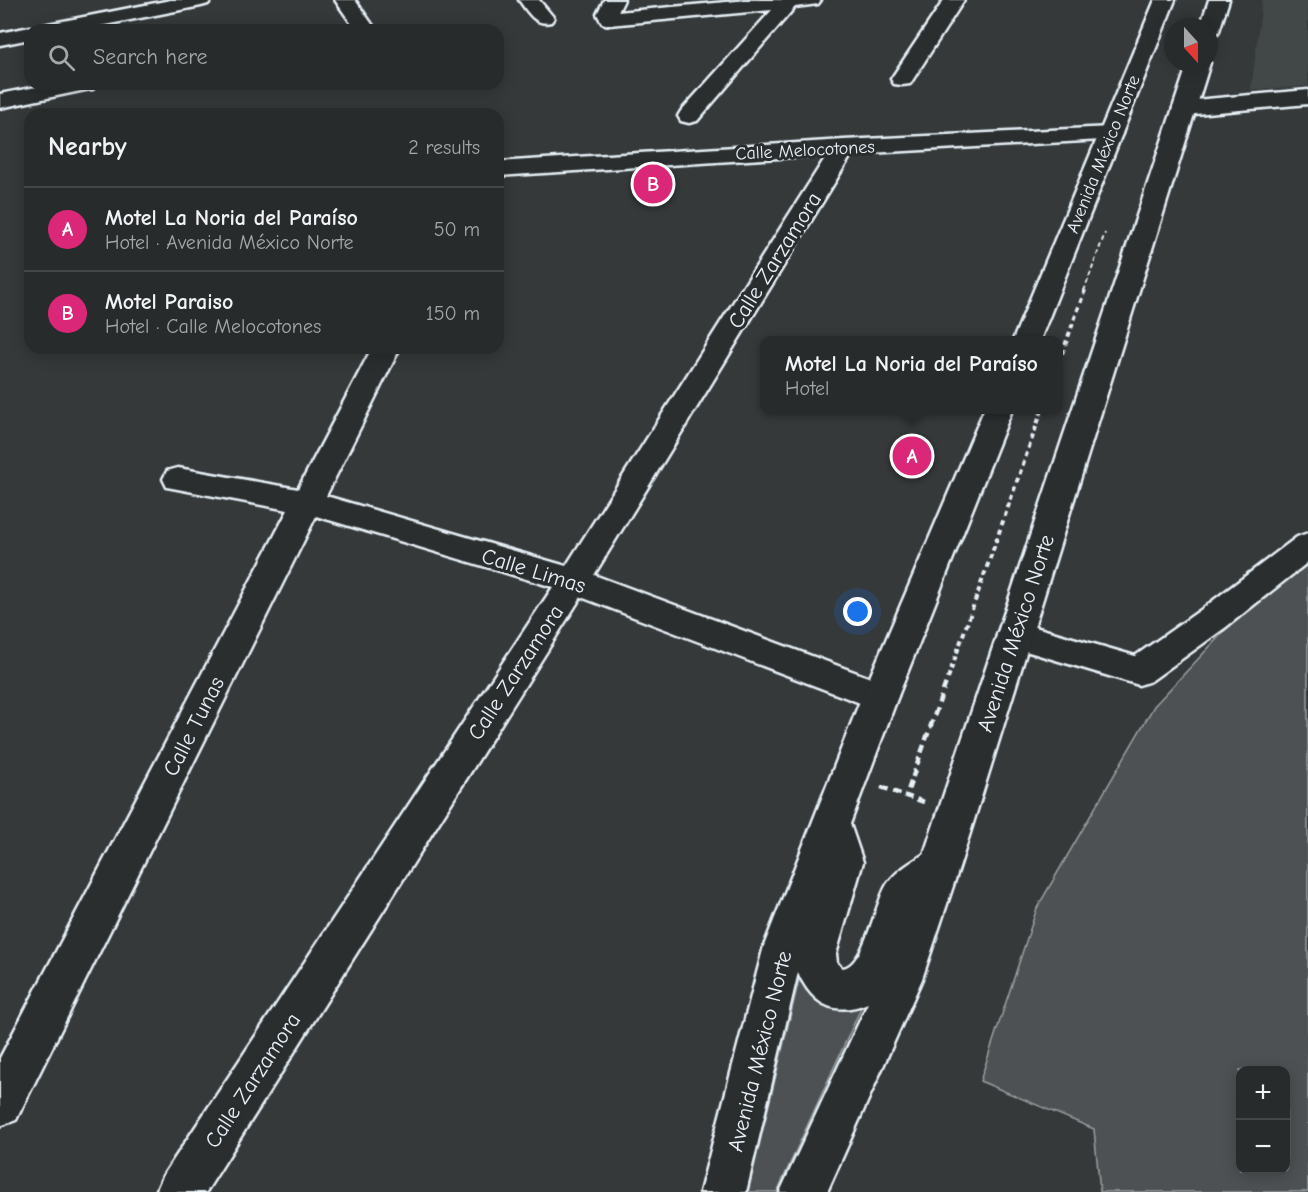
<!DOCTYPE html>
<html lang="en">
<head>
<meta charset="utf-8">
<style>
  body { margin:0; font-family:"Comic Neue",sans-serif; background:#343738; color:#f1f3f6 }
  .controls { position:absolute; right:18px; bottom:18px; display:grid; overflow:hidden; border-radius:12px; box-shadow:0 3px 15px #0003 }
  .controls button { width:54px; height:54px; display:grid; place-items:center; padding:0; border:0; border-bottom:2px solid #444748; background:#282b2c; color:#f1f3f6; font:30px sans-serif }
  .compass { position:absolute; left:1164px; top:18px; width:54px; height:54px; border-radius:50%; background:#282b2c; box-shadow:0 3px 15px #0003; rotate:159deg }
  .you { position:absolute; left:858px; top:612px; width:21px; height:21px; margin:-15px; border:4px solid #fff; border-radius:50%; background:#1a73e8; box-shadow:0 0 0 9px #1a73e833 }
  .badge { display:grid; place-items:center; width:39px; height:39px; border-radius:50%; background:#db2777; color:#fff; font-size:20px; font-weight:700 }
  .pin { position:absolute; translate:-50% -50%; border:3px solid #fff; box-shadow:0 2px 6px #0006 }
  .popup { position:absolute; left:760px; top:336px; width:303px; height:78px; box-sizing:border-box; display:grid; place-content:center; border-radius:12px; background:#282b2c; filter:drop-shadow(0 2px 4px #0005); font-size:20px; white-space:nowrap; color:#a5a7a9 }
  .popup b { font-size:22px; color:#f1f3f6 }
  .popup::after { content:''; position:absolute; left:50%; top:100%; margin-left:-12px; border:12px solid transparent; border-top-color:#282b2c }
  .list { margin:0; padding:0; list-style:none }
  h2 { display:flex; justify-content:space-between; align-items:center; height:78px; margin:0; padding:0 24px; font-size:26px }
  h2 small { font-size:20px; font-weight:400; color:#a5a7a9 }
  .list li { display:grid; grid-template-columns:39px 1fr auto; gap:18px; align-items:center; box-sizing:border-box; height:84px; padding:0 24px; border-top:2px solid #444748 }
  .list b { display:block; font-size:22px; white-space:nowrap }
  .list p { margin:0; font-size:20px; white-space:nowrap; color:#a5a7a9 }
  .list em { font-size:20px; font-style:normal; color:#a5a7a9 }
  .icon { flex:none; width:33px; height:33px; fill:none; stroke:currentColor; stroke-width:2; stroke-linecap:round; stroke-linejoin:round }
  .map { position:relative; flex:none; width:1308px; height:1192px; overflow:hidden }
  .search { position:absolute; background:#282b2c; box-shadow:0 3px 15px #0003; left:24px; top:24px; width:480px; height:66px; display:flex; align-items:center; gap:15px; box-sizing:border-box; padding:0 21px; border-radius:18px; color:#a5a7a9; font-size:22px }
  .panel { position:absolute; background:#282b2c; box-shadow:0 3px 15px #0003; left:24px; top:108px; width:480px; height:246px; border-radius:18px }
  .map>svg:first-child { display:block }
</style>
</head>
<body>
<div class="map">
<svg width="1308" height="1192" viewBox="0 0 1308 1192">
  <rect width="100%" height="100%" fill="#35393a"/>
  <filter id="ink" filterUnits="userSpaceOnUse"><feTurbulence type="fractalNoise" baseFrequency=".0167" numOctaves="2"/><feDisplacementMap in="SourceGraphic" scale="12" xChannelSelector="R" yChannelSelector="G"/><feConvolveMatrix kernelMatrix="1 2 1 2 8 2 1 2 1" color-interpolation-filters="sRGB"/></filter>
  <g filter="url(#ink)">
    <path fill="#424647" d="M1262 0H1308V86L1251 90Z"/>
    <path fill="#4d5152" stroke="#9aa1a5" stroke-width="1.5" fill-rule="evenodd" d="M1308 545V1192H1100L1094 1129 980 1081 1037 908 1154 706 1293 558ZM1240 1070H1286V1170H1240Z
      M799 980C818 1002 833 1010 862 1006L777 1192H748Z"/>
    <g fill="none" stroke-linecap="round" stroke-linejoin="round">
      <defs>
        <path id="minor" d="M171 0H211L208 4 201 6 79 30H30V39L0 45V33L30 27 38 30 41 26 48 24Z
          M335 0H355L376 30H356Z
          M519 0H539L554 18 551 22C535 26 528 12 519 0Z
          M604 0H624L618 12 748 0H821L818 4 795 7 697 121 689 123 681 121 678 116 681 111 772 10 609 25 602 23 597 14Z
          M944 0H964L910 84 902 85 894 84 891 79Z
          M52 84H96L93 89 85 90 0 108V94Z
          M1308 90V104L1184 115 1176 113 1173 108 1176 103 1184 101Z
          M1111 127 1119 129 1122 134 1119 139 852 154 594 575 892 686 898 696 892 706 880 711 868 706 581 597 206 1192H156L163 1176 553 587 316 516 16 1120 0 1126V1058L288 510 167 487 163 479 167 471 178 468 298 489 372 348H400L326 496 566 566 827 155 498 176V162L844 140Z
          M1308 533V562L1226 627 1151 681 1139 685 1002 644 997 634 1002 624 1014 621 1135 656 1202 609 1297 537Z"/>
        <path id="primary" d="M1155 0H1175L1040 340H1013Z
          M1209 0H1229L1219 31 1216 35 1209 37V27H1200Z
          M1209 62 1210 63 960 865 922 979 827 1192H780L868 1003C834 1017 812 1004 798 972L746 1192H700L764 946 862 696 984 410H1012L898 696 850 824 863 862 836 954 837 963 842 968C865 968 875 901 888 883 897 870 912 862 924 854L1188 63Z"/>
      </defs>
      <use href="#minor" stroke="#e8f1f8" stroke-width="5"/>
      <use href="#primary" stroke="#e8f1f8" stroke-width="5"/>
      <path stroke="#e8f1f8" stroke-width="2" stroke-dasharray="4.5 3" stroke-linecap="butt" d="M1084 291 1105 233"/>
      <path stroke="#e8f1f8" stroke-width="4" stroke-dasharray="5 4" stroke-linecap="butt" d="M1059 362 1085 290
        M948 678 1042 410"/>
      <path stroke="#e8f1f8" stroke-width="4.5" stroke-dasharray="8 5" stroke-linecap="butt" d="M881 787 906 796
        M924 802 906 796 948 677"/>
      <use href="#minor" fill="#2a2d2e" fill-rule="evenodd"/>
      <use href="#primary" fill="#2a2d2e" fill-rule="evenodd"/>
    </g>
  </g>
  <g text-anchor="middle" stroke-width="6" stroke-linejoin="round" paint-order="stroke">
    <g font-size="18" fill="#e8f1f8" stroke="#2a2d2e">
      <text transform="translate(805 150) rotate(-3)" y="6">Calle Melocotones</text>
      <text transform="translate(1103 154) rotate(-68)" y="6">Avenida México Norte</text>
    </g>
    <g font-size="22" fill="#e8f1f8" stroke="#2a2d2e">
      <text transform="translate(774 260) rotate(-58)" y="8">Calle Zarzamora</text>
      <text transform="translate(534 570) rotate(17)" y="8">Calle Limas</text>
      <text transform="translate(1015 633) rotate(-72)" y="8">Avenida México Norte</text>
      <text transform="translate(515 672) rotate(-57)" y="8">Calle Zarzamora</text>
      <text transform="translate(193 726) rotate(-63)" y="8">Calle Tunas</text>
      <text transform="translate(759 1051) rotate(-76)" y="8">Avenida México Norte</text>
      <text transform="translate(252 1080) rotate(-57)" y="8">Calle Zarzamora</text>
    </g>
  </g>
</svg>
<div class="controls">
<button>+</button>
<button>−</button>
</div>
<svg class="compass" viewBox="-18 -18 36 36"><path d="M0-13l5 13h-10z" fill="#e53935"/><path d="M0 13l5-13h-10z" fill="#a5a7a9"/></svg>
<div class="you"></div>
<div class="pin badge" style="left:912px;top:456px">A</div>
<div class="popup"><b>Motel La Noria del Paraíso</b>Hotel</div>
<div class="pin badge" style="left:653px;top:184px">B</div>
<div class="search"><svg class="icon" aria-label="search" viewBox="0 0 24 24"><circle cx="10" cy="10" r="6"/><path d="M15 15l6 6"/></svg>Search here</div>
<section class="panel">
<h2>Nearby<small>2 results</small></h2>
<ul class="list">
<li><span class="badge">A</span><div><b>Motel La Noria del Paraíso</b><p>Hotel · Avenida México Norte</p></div><em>50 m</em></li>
<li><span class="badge">B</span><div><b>Motel Paraiso</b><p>Hotel · Calle Melocotones</p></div><em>150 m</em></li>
</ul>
</section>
</div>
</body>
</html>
